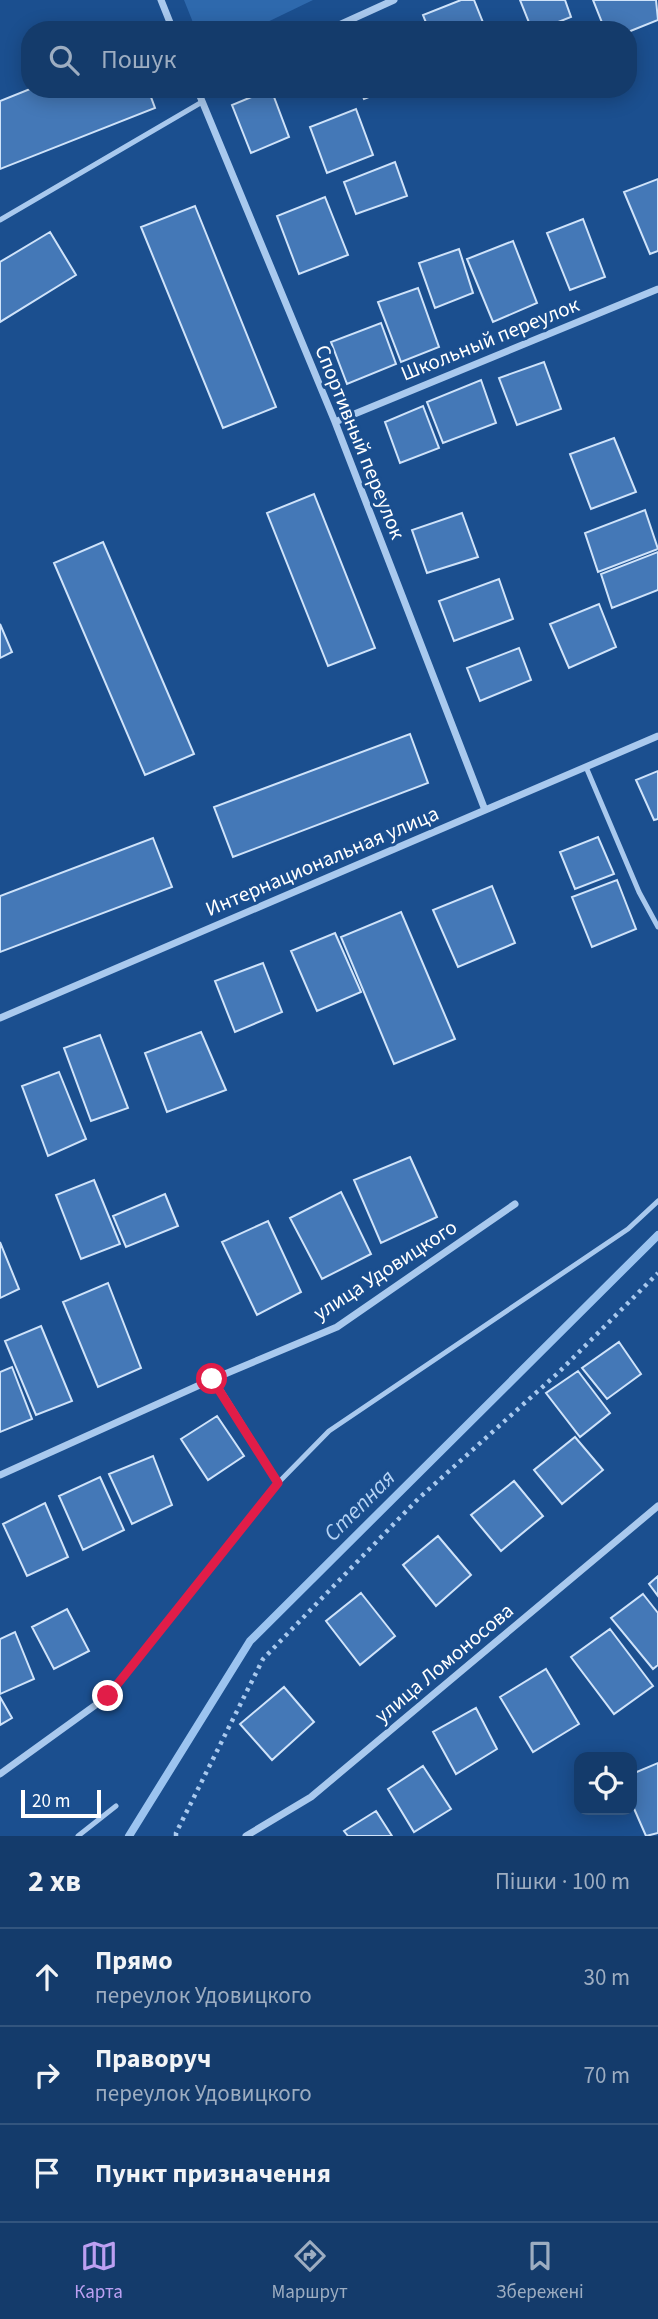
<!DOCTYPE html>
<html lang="uk">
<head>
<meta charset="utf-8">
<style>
  body { margin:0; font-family:"Source Sans 3",sans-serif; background:#1d4271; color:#f1f3f6 }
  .controls { position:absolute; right:21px; bottom:21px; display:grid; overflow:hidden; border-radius:14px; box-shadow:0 4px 18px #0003 }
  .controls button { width:63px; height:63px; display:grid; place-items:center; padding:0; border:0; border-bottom:2px solid #33557e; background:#143b6b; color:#f1f3f6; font:35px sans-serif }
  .scale { position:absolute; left:21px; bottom:18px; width:80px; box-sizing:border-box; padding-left:7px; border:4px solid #fff; border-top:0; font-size:19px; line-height:24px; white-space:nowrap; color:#fff; -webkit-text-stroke:5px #1b4f8f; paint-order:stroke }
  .stop { position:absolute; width:21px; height:21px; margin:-16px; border:5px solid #e11d48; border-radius:50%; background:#fff }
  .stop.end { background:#e11d48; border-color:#fff; box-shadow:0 2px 7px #0008 }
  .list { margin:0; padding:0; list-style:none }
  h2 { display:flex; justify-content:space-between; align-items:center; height:91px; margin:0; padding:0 28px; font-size:30px }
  h2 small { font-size:23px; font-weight:400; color:#9dadc1 }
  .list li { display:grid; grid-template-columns:46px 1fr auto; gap:21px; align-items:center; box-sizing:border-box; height:98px; padding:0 28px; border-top:2px solid #33557e }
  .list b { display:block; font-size:26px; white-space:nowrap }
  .list p { margin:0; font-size:23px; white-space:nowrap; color:#9dadc1 }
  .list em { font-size:23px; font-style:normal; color:#9dadc1 }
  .icon { flex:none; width:38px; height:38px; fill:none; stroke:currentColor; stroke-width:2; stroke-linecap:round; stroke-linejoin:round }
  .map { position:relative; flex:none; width:658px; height:1836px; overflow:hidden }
  .search { position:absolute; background:#143b6b; box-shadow:0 4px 18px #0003; left:21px; right:21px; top:21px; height:77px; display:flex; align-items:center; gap:18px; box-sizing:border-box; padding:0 24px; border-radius:28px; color:#9dadc1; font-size:26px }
  .sheet { height:385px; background:#143b6b }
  nav { display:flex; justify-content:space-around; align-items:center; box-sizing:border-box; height:98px; border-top:2px solid #33557e; background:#143b6b; font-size:19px; color:#9dadc1 }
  nav a { display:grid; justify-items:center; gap:4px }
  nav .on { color:#bca0f2 }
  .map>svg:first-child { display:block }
</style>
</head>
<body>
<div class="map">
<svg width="658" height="1836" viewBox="0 0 658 1836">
  <rect width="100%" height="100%" fill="#1b4f8f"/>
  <path fill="#2e69ad" d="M184 0H313L251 30H196Z"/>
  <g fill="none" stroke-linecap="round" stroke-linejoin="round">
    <path stroke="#9cc4f0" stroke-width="8" d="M129 1836 250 1641 658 1235"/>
  </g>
  <path fill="#4478b7" stroke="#cfe3fa" stroke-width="2" d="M461 0H474L486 30H429L423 15Z
    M520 0H565L571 17 538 30H532Z
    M593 0H656L658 20 628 32V30H605Z
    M30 89H148L155 108 0 169V101Z
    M271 89 289 137 251 153 232 105Z
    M360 89H389L364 99Z
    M356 109 373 155 327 173 310 127Z
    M395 162 407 196 356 214 344 182Z
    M658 179V251L650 254 624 192Z
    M325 197 348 255 299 274 277 216Z
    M195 206 276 407 223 428 141 227Z
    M583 219 605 277 570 290 547 233Z
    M50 232 76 275 0 322V262Z
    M513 241 537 303 493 322 467 259Z
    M459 249 473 293 435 308 419 263Z
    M418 288 439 347 401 362 378 302Z
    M381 323 396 364 347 384 331 342Z
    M544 362 561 409 517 425 499 378Z
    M481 380 496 423 443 443 427 402Z
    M423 406 439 448 400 463 385 422Z
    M614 438 636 492 591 509 570 454Z
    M314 494 375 648 328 666 267 513Z
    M645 510 658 549 598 572 585 533Z
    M462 513 478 557 427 573 412 530Z
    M103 542 194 754 145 775 54 563Z
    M658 552V590L612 608 601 574Z
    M499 579 513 619 454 641 439 601Z
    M599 604 616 647 569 668 550 624Z
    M0 624 12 652 0 658Z
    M519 648 531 680 480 701 467 668Z
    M410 734 428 783 233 857 214 807Z
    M658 771V819L654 820 636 780Z
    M598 837 614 874 575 889 560 852Z
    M153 838 172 887 0 952V896Z
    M617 880 636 929 592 947 572 897Z
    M492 886 515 943 458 967 433 910Z
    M401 912 455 1039 394 1064 341 937Z
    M335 933 361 992 317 1011 291 951Z
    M263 963 282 1012 235 1032 215 981Z
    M201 1032 226 1090 167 1112 145 1053Z
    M100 1035 128 1108 91 1121 64 1048Z
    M59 1072 86 1139 48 1156 22 1086Z
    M410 1157 437 1217 381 1243 354 1180Z
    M94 1180 120 1244 81 1259 56 1195Z
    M341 1192 371 1254 322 1279 290 1218Z
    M165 1194 178 1226 126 1247 113 1216Z
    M268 1221 301 1292 257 1315 222 1242Z
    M0 1242 19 1289 0 1298Z
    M108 1283 141 1368 98 1387 63 1302Z
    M41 1326 72 1401 36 1415 5 1341Z
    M619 1342 641 1374 607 1399 582 1368Z
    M12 1367 32 1419 0 1432V1372Z
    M578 1371 610 1413 580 1437 546 1393Z
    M217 1416 244 1456 208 1480 181 1439Z
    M575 1437 603 1470 562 1504 534 1470Z
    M153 1456 172 1505 132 1524 109 1474Z
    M100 1477 124 1530 83 1550 59 1496Z
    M514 1481 543 1516 501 1551 471 1515Z
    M45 1503 68 1557 27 1576 3 1524Z
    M438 1536 471 1575 436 1606 403 1565Z
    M658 1576V1596L649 1584Z
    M361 1593 395 1636 360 1665 326 1621Z
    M643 1594 658 1613V1665L653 1669 611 1618Z
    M67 1609 89 1651 54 1669 32 1627Z
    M610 1629 653 1686 614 1714 571 1657Z
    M15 1632 34 1679 0 1694V1639Z
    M546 1669 579 1724 533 1752 500 1697Z
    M284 1687 314 1722 272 1760 240 1724Z
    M0 1697 12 1718 0 1725Z
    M476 1708 497 1749 456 1774 433 1732Z
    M658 1763V1833L646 1836 632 1804V1774Z
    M423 1766 451 1809 414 1832 388 1789Z
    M376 1811 392 1836H348L344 1831Z"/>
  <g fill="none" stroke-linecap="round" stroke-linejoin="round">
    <path stroke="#a9c9ee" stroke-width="4.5" stroke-dasharray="3.5 5" stroke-linecap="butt" d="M176 1836V1833L263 1659 418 1499 558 1373 658 1273"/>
    <path stroke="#a9c9ee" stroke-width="5" d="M0 220 202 102
      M586 767 639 892 658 927
      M278 1483 329 1431 628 1229 658 1201
      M78 1836 116 1806"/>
    <path stroke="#a9c9ee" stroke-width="7" d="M161 0 173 30
      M328 30 394 0
      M197 89 335 422 485 810
      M335 422 658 289
      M0 1018 658 736
      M0 1475 213 1379 337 1327 515 1204
      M0 1774 108 1696 278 1483 213 1379
      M246 1836 311 1797 658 1506"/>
  </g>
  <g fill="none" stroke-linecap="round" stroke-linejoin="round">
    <path stroke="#e11d48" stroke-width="9" d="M108 1696 278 1483 212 1379"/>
  </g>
  <g text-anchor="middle" stroke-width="6" stroke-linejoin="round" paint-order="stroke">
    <g font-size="21" fill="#fff" stroke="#1b4f8f">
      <text transform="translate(490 339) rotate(-22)" y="7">Школьный переулок</text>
      <text transform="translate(360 442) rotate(68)" y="7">Спортивный переулок</text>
      <text transform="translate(322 861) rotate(-23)" y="7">Интернациональная улица</text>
      <text transform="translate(385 1270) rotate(-33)" y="7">улица Удовицкого</text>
      <text transform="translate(444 1663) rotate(-40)" y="7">улица Ломоносова</text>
    </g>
    <g font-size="23" font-style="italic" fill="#b5d3f5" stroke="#1b4f8f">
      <text transform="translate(359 1505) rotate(-45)" y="8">Степная</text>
    </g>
  </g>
</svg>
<div class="controls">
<button><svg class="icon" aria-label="locate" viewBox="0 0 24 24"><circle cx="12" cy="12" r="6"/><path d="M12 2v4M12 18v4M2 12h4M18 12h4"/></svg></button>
</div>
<div class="scale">20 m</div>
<div class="stop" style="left:212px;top:1379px"></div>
<div class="stop end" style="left:108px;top:1696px"></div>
<div class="search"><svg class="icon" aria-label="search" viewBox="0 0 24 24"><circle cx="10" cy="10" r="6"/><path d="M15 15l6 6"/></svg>Пошук</div>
</div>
<section class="sheet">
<h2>2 хв<small>Пішки · 100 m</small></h2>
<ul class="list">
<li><svg class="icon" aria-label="ahead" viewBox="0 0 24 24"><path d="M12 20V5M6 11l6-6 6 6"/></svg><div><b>Прямо</b><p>переулок Удовицкого</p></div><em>30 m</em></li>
<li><svg class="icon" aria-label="right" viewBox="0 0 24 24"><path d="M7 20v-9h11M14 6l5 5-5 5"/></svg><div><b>Праворуч</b><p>переулок Удовицкого</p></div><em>70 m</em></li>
<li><svg class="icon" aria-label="arrive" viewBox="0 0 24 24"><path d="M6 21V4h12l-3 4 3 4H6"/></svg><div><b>Пункт призначення</b></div></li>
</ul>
</section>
<nav>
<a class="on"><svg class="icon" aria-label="map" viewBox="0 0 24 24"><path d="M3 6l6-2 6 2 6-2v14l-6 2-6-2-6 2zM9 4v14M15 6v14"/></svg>Карта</a>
<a><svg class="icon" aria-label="directions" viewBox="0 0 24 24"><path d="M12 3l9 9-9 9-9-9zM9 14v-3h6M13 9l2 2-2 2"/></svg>Маршрут</a>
<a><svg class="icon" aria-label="saved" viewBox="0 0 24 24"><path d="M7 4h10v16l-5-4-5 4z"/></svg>Збережені</a>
</nav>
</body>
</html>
